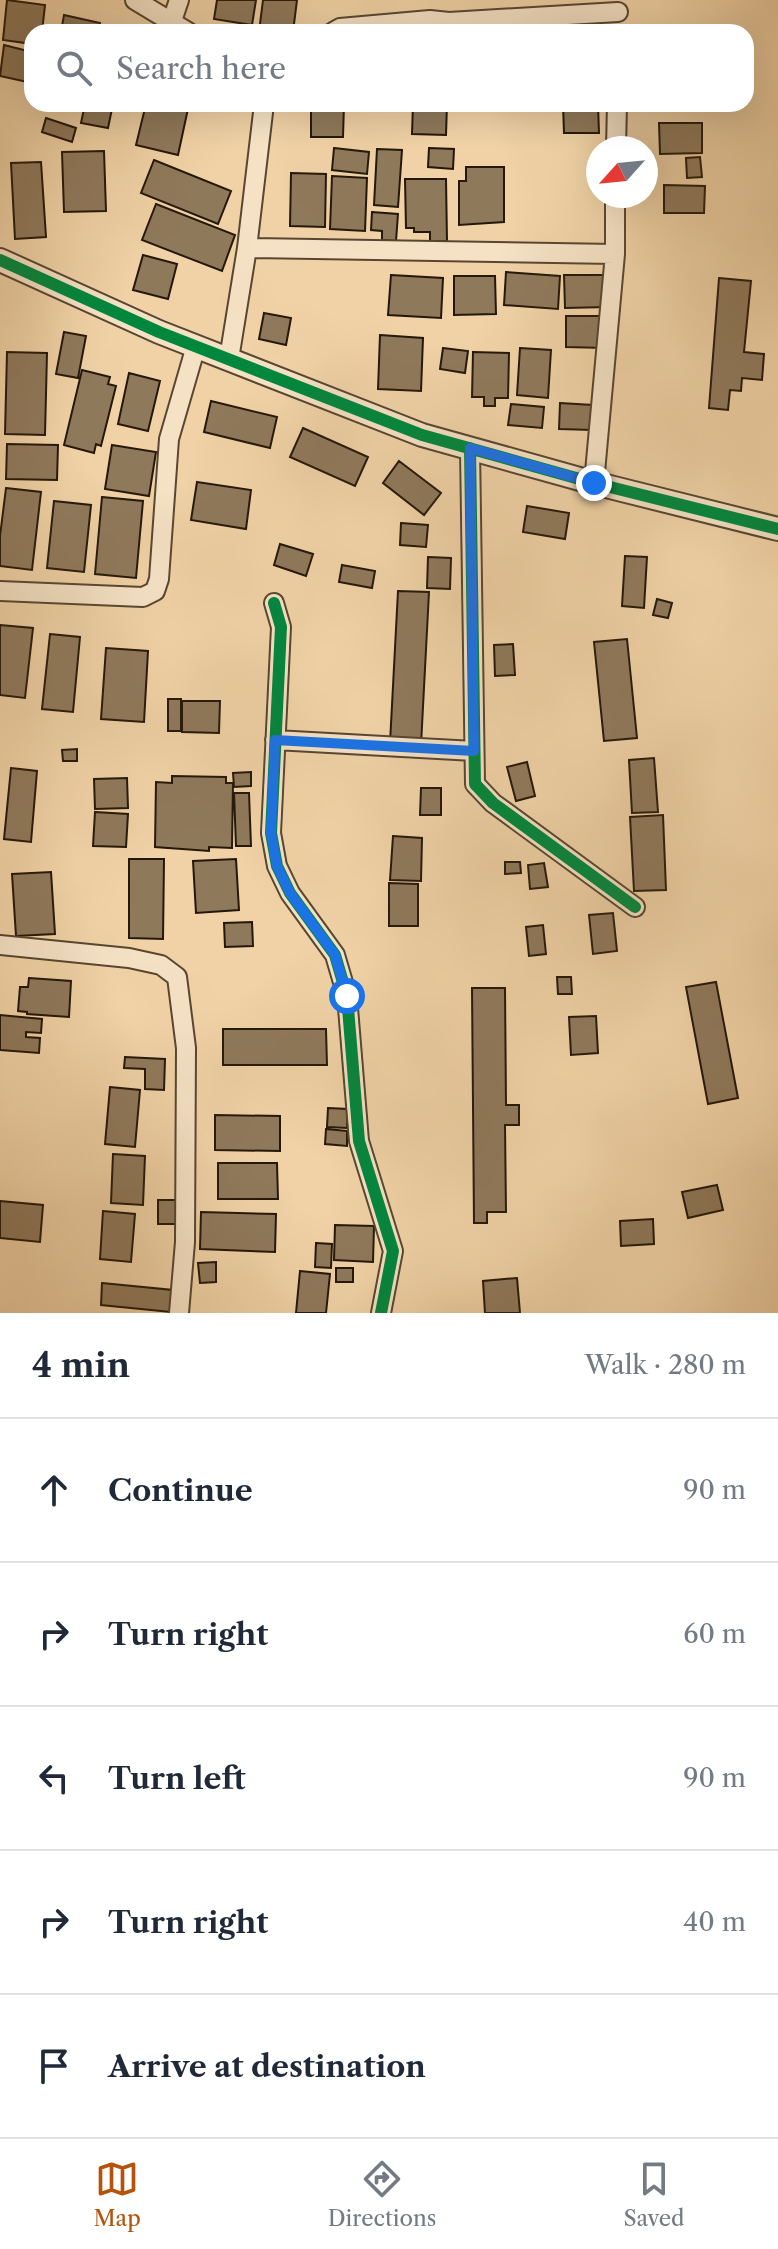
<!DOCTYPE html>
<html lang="en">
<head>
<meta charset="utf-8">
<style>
  body { margin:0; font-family:"Libre Caslon Text",serif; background:#f6f6f7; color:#1f2937 }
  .compass { position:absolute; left:586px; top:136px; width:72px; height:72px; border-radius:50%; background:#fff; box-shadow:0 8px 32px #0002; rotate:243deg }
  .stop { position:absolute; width:24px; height:24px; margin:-18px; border:6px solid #1a73e8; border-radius:50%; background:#fff }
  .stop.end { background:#1a73e8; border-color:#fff; box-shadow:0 2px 8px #0008 }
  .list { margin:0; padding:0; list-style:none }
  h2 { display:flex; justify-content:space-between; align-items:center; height:104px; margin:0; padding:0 32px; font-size:34px }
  h2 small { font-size:26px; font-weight:400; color:#747a83 }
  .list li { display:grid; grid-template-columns:52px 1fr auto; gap:24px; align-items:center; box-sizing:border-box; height:144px; padding:0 32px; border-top:2px solid #e0e1e3 }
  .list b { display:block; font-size:30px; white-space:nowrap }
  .list em { font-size:26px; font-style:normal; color:#747a83 }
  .icon { flex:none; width:44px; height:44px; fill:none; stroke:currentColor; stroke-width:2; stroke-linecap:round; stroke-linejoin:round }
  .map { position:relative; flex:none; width:778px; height:1313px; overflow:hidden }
  .search { position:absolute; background:#fff; box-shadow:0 8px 32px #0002; left:24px; right:24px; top:24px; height:88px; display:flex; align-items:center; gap:20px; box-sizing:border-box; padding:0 28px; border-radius:24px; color:#747a83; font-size:30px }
  .sheet { height:824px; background:#fff }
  nav { display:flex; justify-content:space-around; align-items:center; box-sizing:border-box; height:112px; border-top:2px solid #e0e1e3; background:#fff; font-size:22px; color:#747a83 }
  nav a { display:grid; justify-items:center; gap:4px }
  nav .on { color:#b45309 }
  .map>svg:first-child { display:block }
</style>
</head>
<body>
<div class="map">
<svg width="778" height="1313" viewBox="0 0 778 1313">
  <rect width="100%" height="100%" fill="#f0d2a6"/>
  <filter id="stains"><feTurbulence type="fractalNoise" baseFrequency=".0025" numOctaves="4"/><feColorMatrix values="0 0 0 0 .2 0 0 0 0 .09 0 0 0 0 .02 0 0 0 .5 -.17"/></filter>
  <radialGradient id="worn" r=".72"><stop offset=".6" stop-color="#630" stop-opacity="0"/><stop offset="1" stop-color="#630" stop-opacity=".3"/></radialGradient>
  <path fill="#8f795b" stroke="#25180a" stroke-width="2" d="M7 0 45 5 42 32H32V44L3 40Z
    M217 0H256L252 25 214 19Z
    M263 0H297L293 32H259Z
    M64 15 100 23 98 32H61Z
    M4 45 32 52V83L0 76Z
    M85 104H113L108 128 81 123Z
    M146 104H189L178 155 136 145Z
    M311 104H344L343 137H311Z
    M413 104H447L446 135 412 134Z
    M563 104H598L599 133H564Z
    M46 118 76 128 72 142 42 132Z
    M659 123H702V153L660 154Z
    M334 148 369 152 367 174 332 170Z
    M429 148 454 149 453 169 428 167Z
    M377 149 402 150 398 207 374 205Z
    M104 151 106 211 64 212 62 152Z
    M700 157 702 177 687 178 686 158Z
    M154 160 231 191 218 224 141 193Z
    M41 162 46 237 15 239 11 163Z
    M466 167H504V222L459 225V181H466Z
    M291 173 326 174 325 227 290 226Z
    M332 176 367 178 365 231 330 229Z
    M405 179H446L447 241H430V232H414V228H406Z
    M664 185 705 186 704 213H664Z
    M156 204 235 235 222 271 142 240Z
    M372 212 398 214 396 241 382 240V231L371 230Z
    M143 255 177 264 168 299 133 290Z
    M506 272 560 276 558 309 504 305Z
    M391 275 443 278 441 318 388 315Z
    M564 275H607L608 307 565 308Z
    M454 276H495L496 314 454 315Z
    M719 278 751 281 744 352 764 354 762 380 742 378 741 391 730 390 728 410 709 408Z
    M264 313 291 318 286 345 259 339Z
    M566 316H605V348L566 347Z
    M64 332 86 336 78 378 56 374Z
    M380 335 423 338 421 391 378 389Z
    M443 348 468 351 465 373 440 369Z
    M520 348 551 350 548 398 517 395Z
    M7 352 47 353 45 435 5 434Z
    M473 352 509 353 508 398H495V406H484V397H472Z
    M82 370 110 377 108 384 116 386 101 446 96 444 94 453 64 445Z
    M129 373 160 381 148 431 118 424Z
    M211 401 277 417 270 448 204 432Z
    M560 403 593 405 592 430 559 429Z
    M511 404 544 407 542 428 508 425Z
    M303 428 368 457 355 486 290 457Z
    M7 444 58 445 57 480 6 479Z
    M112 445 156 452 149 496 105 489Z
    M399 461 441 493 424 515 383 483Z
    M197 482 251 490 246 529 191 520Z
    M6 488 41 492 32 570 0 566V536Z
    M102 497 143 501 136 578 95 574Z
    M54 501 91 505 84 572 47 568Z
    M527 506 569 513 565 539 523 532Z
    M401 523 428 525 426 547 400 545Z
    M280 544 313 554 306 576 274 565Z
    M625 556 647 557 644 608 622 606Z
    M428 557 451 558 450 589 427 588Z
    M342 565 375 571 372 588 339 582Z
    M398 591 429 592 421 745 390 743Z
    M657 599 672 603 668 618 653 615Z
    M0 625 33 628 25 698 0 695Z
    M50 634 80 637 73 712 42 709Z
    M627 639 637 738 604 741 594 642Z
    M513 644 515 675 495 676 494 645Z
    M106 648 148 651 144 722 101 719Z
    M168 699H181V731H168Z
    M182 701H220L219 733 182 732Z
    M77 749V761H63L62 750Z
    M654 758 658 812 632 813 629 760Z
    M527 762 535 796 516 801 507 767Z
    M11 768 37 771 31 842 4 839Z
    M251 772V786L234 787 233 773Z
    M172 776 226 777V783H233L232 848 209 847V851L155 847 156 782 172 783Z
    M127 778 128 808 95 809 94 779Z
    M421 788H441V815H420Z
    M234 793H249L251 846H236Z
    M95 812 128 814 126 847 93 846Z
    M663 815 666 890 634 891 630 817Z
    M393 836 422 838 421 881 390 880Z
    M129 859H164L163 939 129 938Z
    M236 859 239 910 196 913 193 861Z
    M505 862H520L521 873 505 874Z
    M544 863 548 887 530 889 528 865Z
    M51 872 55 934 16 936 12 874Z
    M389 883 418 884V926H389Z
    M613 913 617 951 593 954 589 915Z
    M252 922 253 946 225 947 224 923Z
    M543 925 546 954 529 956 526 927Z
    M557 977H571L572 994H558Z
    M29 978 71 981 69 1017 27 1014V1012L18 1011 20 987H28Z
    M716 982 738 1098 708 1104 686 987Z
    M472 988H505L506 1105H519V1125H505L506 1212H487V1223H474Z
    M0 1015 42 1019 41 1033 26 1032V1037L40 1038 39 1053 0 1050Z
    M596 1016 598 1053 571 1055 569 1017Z
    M223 1029H326L327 1065H223Z
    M125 1057 165 1059 164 1090 145 1089V1069L124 1068Z
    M110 1087 140 1090 135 1147 105 1144Z
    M328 1108 348 1109 347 1128 327 1127Z
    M215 1115 280 1116V1151L215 1150Z
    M326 1129 347 1131V1146L325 1144Z
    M113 1154 145 1156 143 1205 111 1203Z
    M218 1163H277L278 1199H218Z
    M717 1185 723 1210 688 1218 682 1192Z
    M158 1200H178V1224H158Z
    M0 1201 43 1205 40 1242 0 1238Z
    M103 1211 135 1214 131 1262 100 1259Z
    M201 1212 276 1214 275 1252 200 1249Z
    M653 1219 654 1244 621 1246 620 1221Z
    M335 1225 374 1226 373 1262 334 1260Z
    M316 1243 332 1244 331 1268 315 1267Z
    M216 1262V1282L200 1283 198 1263Z
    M336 1268H353V1282H336Z
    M300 1271 330 1274 326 1313H296Z
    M517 1278 520 1313H485L483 1281Z
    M102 1283 173 1290 171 1312 101 1305Z"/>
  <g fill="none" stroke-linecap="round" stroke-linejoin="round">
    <defs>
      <path id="minor" d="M135 0 188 32
        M172 21 179 0
        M333 32 340 28 430 20 449 22 618 12
        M616 148 617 104
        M247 248 615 254
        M229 359 247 248 264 104
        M470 448 475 784 493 803 635 907
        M594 483 615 254V196
        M0 591 143 597 155 591 159 579 169 439 196 346
        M274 603 281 627 271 833 277 866 290 893 335 955 347 996 359 1141 393 1251 381 1313
        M275 740 474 751
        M0 945 129 958 161 965 177 977 186 1048 185 1242 179 1313"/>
      <path id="tertiary" d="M0 260 159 332 422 435 594 483 778 529"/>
    </defs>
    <use href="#minor" stroke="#584631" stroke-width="22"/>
    <use href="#tertiary" stroke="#584631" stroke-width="26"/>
    <use href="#minor" stroke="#f5e2c5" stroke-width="18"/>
    <use href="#tertiary" stroke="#f5e2c5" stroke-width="22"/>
    <defs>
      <path id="cycleway" d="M0 260 159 332 422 435 594 483 778 529
        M470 448 475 784 493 803 635 907
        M274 603 281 627 271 833 277 866 290 893 335 955 347 996 359 1141 393 1251 381 1313"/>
    </defs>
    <use href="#cycleway" stroke="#f5e2c5" stroke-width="17"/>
    <use href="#cycleway" stroke="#00873e" stroke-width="12"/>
  </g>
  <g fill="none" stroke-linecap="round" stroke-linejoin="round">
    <path stroke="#1a73e8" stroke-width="10" d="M347 996 335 955 290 893 277 866 271 833 275 740 474 751 470 448 594 483"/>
  </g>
  <rect width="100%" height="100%" filter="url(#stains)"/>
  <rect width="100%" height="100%" fill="url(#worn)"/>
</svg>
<svg class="compass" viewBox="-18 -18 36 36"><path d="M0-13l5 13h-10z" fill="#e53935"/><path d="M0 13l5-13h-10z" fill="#747a83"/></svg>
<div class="stop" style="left:347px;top:996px"></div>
<div class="stop end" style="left:594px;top:483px"></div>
<div class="search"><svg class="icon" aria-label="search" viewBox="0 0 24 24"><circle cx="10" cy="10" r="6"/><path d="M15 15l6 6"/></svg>Search here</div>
</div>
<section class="sheet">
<h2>4 min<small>Walk · 280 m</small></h2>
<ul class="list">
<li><svg class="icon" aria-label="ahead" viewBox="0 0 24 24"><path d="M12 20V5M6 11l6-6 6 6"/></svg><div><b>Continue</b></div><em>90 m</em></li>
<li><svg class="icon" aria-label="right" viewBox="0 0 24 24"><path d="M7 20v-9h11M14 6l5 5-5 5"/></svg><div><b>Turn right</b></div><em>60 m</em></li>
<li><svg class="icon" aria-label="left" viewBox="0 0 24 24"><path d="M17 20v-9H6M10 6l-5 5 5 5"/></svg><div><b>Turn left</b></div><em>90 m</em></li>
<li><svg class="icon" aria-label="right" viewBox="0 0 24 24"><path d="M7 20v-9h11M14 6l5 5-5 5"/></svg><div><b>Turn right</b></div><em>40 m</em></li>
<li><svg class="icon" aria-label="arrive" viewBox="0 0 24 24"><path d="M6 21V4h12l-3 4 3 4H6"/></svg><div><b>Arrive at destination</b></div></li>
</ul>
</section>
<nav>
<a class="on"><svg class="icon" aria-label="map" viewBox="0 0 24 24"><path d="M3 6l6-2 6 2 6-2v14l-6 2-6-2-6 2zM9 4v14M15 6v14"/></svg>Map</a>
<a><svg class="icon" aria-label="directions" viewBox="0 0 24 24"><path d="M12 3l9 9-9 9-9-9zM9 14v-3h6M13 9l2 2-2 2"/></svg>Directions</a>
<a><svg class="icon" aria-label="saved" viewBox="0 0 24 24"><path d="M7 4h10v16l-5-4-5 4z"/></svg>Saved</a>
</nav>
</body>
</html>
